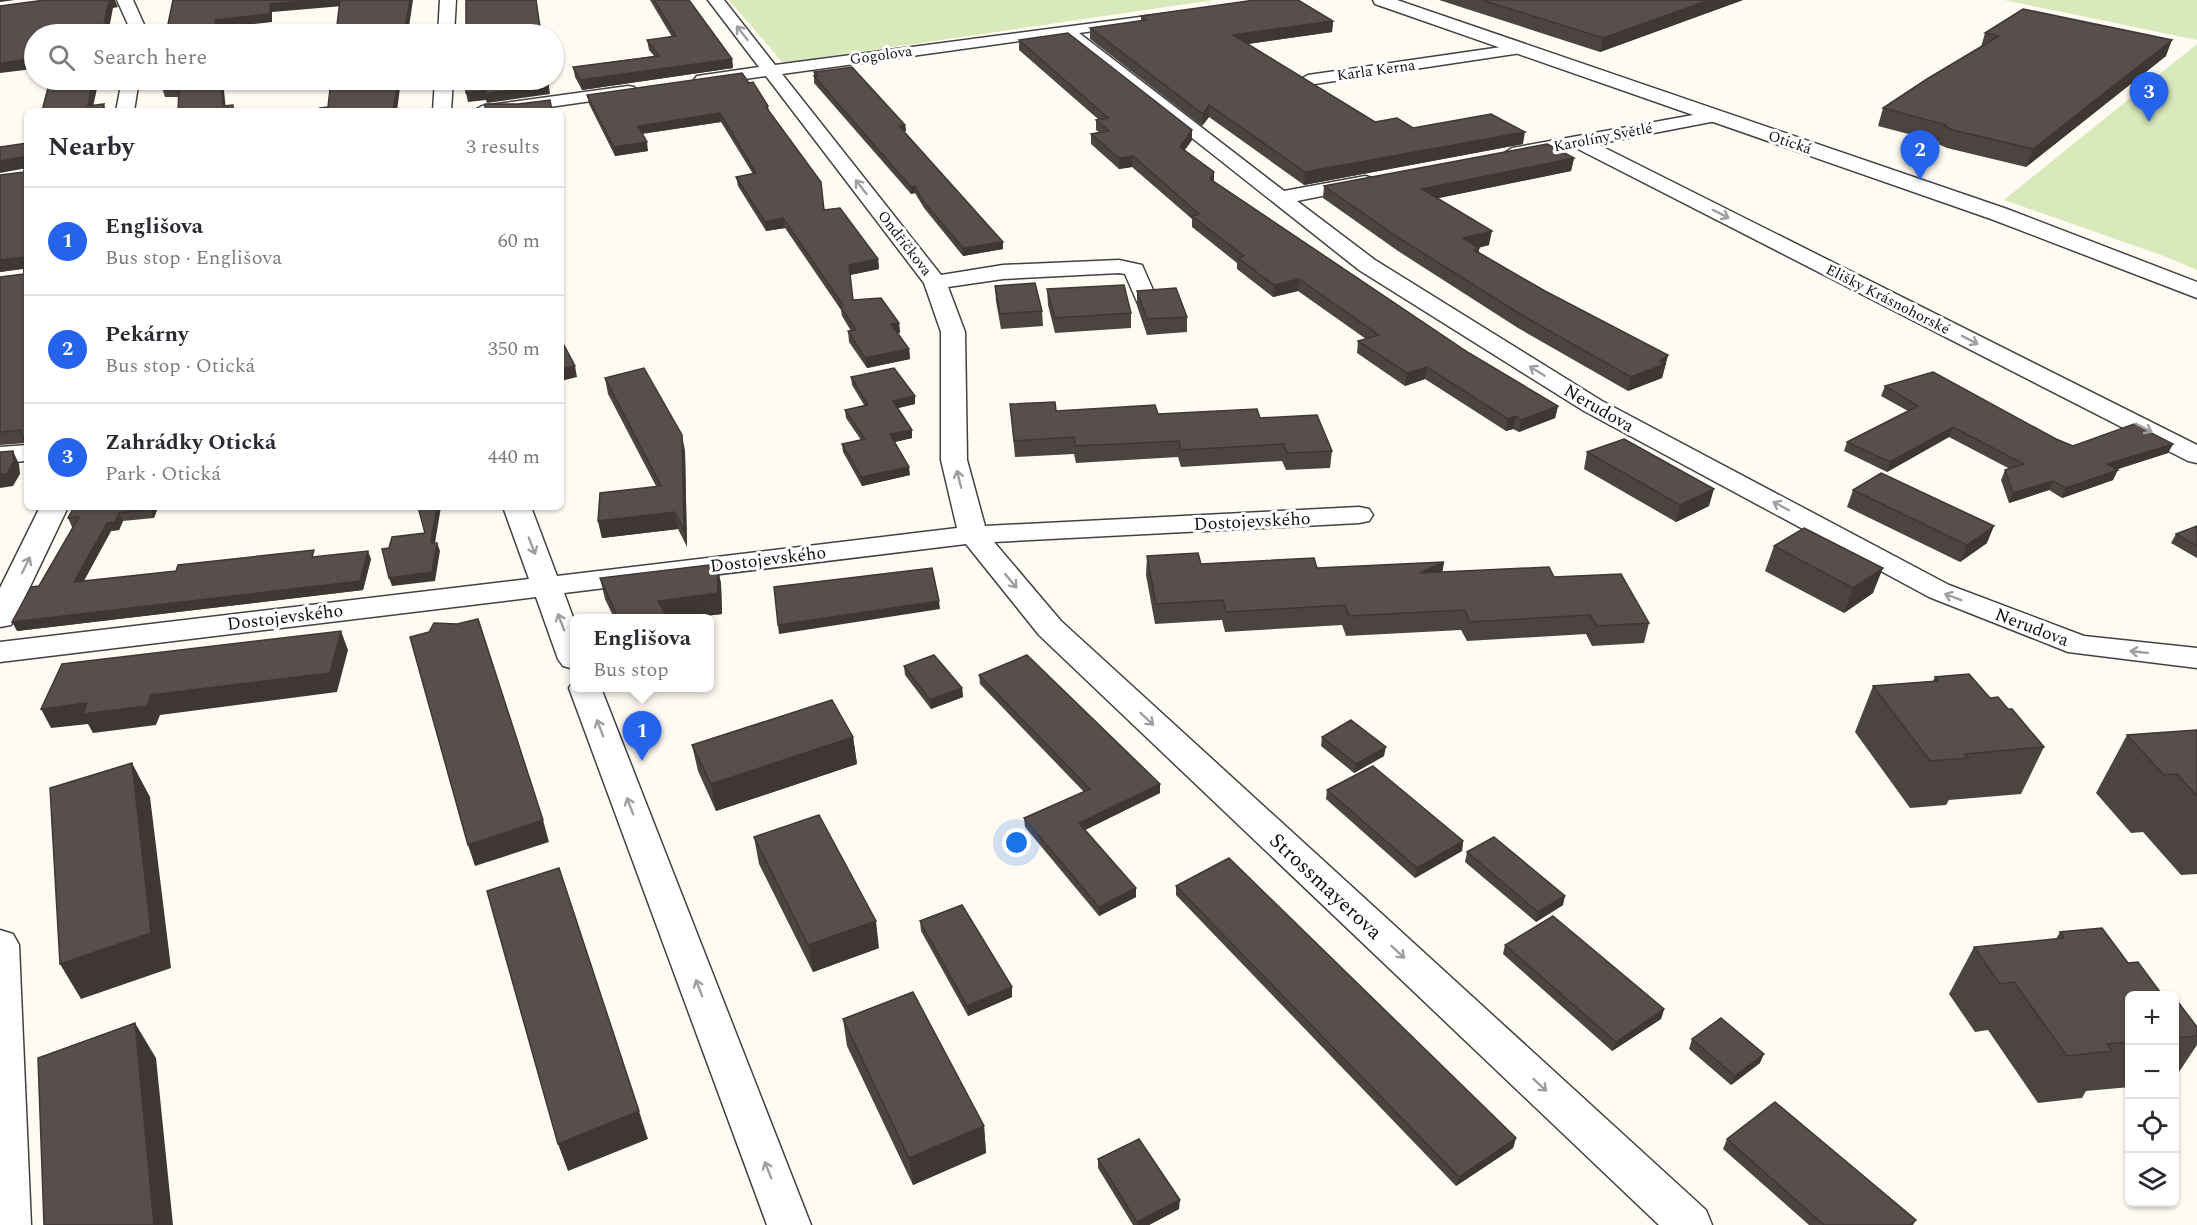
<!DOCTYPE html>
<html lang="en">
<head>
<meta charset="utf-8">
<style>
  body { margin:0; font-family:Spectral,serif; background:#f7f7f7; color:#2b2b33 }
  .controls { position:absolute; right:18px; bottom:18px; display:grid; overflow:hidden; border-radius:9px; box-shadow:0 2px 4px #0004 }
  .controls button { width:54px; height:54px; display:grid; place-items:center; padding:0; border:0; border-bottom:2px solid #e1e1e2; background:#fff; color:#2b2b33; font:30px sans-serif }
  .you { position:absolute; left:1017px; top:843px; width:21px; height:21px; margin:-15px; border:4px solid #fff; border-radius:50%; background:#1a73e8; box-shadow:0 0 0 9px #1a73e833 }
  .badge { display:grid; place-items:center; width:39px; height:39px; border-radius:50%; background:#2563eb; color:#fff; font-size:20px; font-weight:700 }
  .pin { position:absolute; translate:-50% -50px; filter:drop-shadow(0 2px 3px #0008) }
  .pin::after { content:''; position:absolute; top:32px; width:21px; height:18px; background:inherit; clip-path:polygon(0 0,100% 0,50% 100%) }
  .popup { position:absolute; left:570px; top:614px; width:144px; height:78px; box-sizing:border-box; display:grid; place-content:center; border-radius:9px; background:#fff; filter:drop-shadow(0 2px 4px #0005); font-size:20px; white-space:nowrap; color:#7c7c81 }
  .popup b { font-size:22px; color:#2b2b33 }
  .popup::after { content:''; position:absolute; left:50%; top:100%; margin-left:-12px; border:12px solid transparent; border-top-color:#fff }
  .list { margin:0; padding:0; list-style:none }
  h2 { display:flex; justify-content:space-between; align-items:center; height:78px; margin:0; padding:0 24px; font-size:26px }
  h2 small { font-size:20px; font-weight:400; color:#7c7c81 }
  .list li { display:grid; grid-template-columns:39px 1fr auto; gap:18px; align-items:center; box-sizing:border-box; height:108px; padding:0 24px; border-top:2px solid #e1e1e2 }
  .list b { display:block; font-size:22px; white-space:nowrap }
  .list p { margin:0; font-size:20px; white-space:nowrap; color:#7c7c81 }
  .list em { font-size:20px; font-style:normal; color:#7c7c81 }
  .icon { flex:none; width:33px; height:33px; fill:none; stroke:currentColor; stroke-width:2; stroke-linecap:round; stroke-linejoin:round }
  .map { position:relative; flex:none; width:2197px; height:1225px; overflow:hidden }
  .search { position:absolute; background:#fff; box-shadow:0 2px 4px #0004; left:24px; top:24px; width:540px; height:66px; display:flex; align-items:center; gap:15px; box-sizing:border-box; padding:0 21px; border-radius:33px; color:#7c7c81; font-size:22px }
  .panel { position:absolute; background:#fff; box-shadow:0 2px 4px #0004; left:24px; top:108px; width:540px; height:402px; border-radius:9px }
  .map>svg:first-child { display:block }
</style>
</head>
<body>
<div class="map">
<svg width="2197" height="1225" viewBox="0 0 2197 1225">
  <rect width="100%" height="100%" fill="#fffbf2"/>
  <path fill="#d8e9bb" d="M729 0H1214L783 63Z
    M2004 0H2197V40Z
    M2197 44V270L2161 255 2004 200Z"/>
  <g fill="none" stroke-linecap="round" stroke-linejoin="round">
    <defs>
      <path id="minor" d="M117 0H133L146 29 145 34H129L130 29Z
        M440 0H456L454 34H438Z
        M708 0H724L775 65 1186 11 1189 14 1186 17 1181 19 1079 33 1284 191 1365 176 1372 178 1375 182 1372 186 1297 201 1375 260 1602 401 1949 585 2084 636 2197 648V668L2068 652 1929 597 1584 411 1359 270 1062 35 782 74 941 275 1003 265 1119 260 1142 265 1157 299 1154 304H1138L1125 274 1119 273 1003 279 948 287 965 332 967 460 985 526 1359 507 1369 509 1373 515 1369 521 1359 523 994 542 1061 621 1706 1210 1712 1225H1659L1039 635 966 544 564 593 574 620V669L563 666 558 659 536 597 0 662V642L529 579 503 507H531L557 576 957 528 941 460V332L924 283 766 76 703 85 697 84 694 80 697 76 759 67Z
        M1522 44 1530 49 1528 52 1308 85 1299 80 1308 75Z
        M122 80H139L134 111H116Z
        M435 80H453L451 111H433Z
        M628 86 634 87 637 91 634 95 521 111H473L482 106Z
        M1715 111 1721 112 1724 116 1721 120 1597 144 2197 445V463L2188 461 1576 148 1512 160 1503 154 1512 148Z
        M27 445V461L0 463V447Z
        M40 507H68L15 618 11 625 0 627V588Z
        M574 680V688H601L811 1225H767L569 688Z
        M0 930 13 934 19 945 31 1225H0Z"/>
      <path id="tertiary" d="M1373 0H1397L2007 209 2197 282V298L1991 219 1375 4Z"/>
    </defs>
    <use href="#minor" stroke="#424242" stroke-width="3"/>
    <use href="#tertiary" stroke="#424242" stroke-width="3"/>
    <use href="#minor" fill="#fff" fill-rule="evenodd"/>
    <use href="#tertiary" fill="#fff" fill-rule="evenodd"/>
  </g>
  <path fill="#4c4441" d="M650 0H689L732 59 733 68 582 90 575 77 573 67 654 56 649 50 647 40 672 37Z
    M1439 0H1743L1600 52Z
    M1141 16 1333 21 1332 32 1248 44 1375 122 1523 144 1304 185 1209 117 1202 126 1090 39V28L1141 21Z
    M1985 33 2166 56 2026 167 1947 148 1938 144 1939 142 1878 126 1883 108 1981 47Z
    M1019 40 1192 130V140L1185 150 1214 172V181L1469 353 1558 406 1555 418 1519 432 1513 429 1506 431 1425 379 1405 386 1357 353 1358 341 1366 339 1298 291 1273 297 1237 269V263L1192 227V219L1132 167 1119 169 1091 144V134L1099 132 1096 130V120L1098 119 1019 50Z
    M814 72 905 125 906 131 904 132 1003 249 963 256 924 208 915 193 911 194 814 83Z
    M163 80 225 106 236 111 179 97H165L162 88Z
    M749 83 768 106 769 111 824 210 878 259 879 269 850 275 853 300 899 323 900 333H897L909 349 910 359 867 368 849 342 848 331H851L842 316 841 310 785 228 766 231 738 186 736 177 753 174 721 122 642 134 648 151 615 156 589 104 587 95Z
    M27 143V445L26 443 0 445V277L24 274 23 269 0 272V175L24 172Z
    M1574 158 1571 171 1437 198 1489 245 1478 248H1479V252L1545 291 1668 355 1662 378 1628 391 1518 328 1398 251 1323 198 1324 186Z
    M995 286 1042 311 1043 326 1001 329 996 301Z
    M1047 289 1131 313V328L1055 333 1048 305Z
    M1137 291 1187 317V332L1147 335 1137 306Z
    M851 377 915 404 898 408 912 438 894 442 910 475 862 486 843 452 842 444 861 440 846 418 845 410 864 405 852 385Z
    M605 378 685 451 687 547 678 529 602 538 598 521 656 486 608 394Z
    M1885 386 2056 439 2073 446 2173 444 2168 453 2117 469 2113 480 2062 498 2049 490 2009 503 2001 480 2005 470 2010 469 1949 437 1887 472 1844 451 1847 442 1908 411 1881 396Z
    M1010 404 1056 411 1260 418 1332 451 1330 468 1286 470 1282 461 1181 467 1178 457 1076 463 1074 454 1015 457Z
    M1587 452 1709 506 1676 522 1584 469Z
    M1853 490 1987 543 1960 562 1847 507Z
    M74 507H158L154 518 123 521 119 530 111 531 84 581 317 556 371 559 363 590 17 631 73 527H72L68 518Z
    M2197 526V558L2171 543 2176 534Z
    M1774 546 1873 593 1844 613 1765 571Z
    M1147 556 1201 564 1317 568 1444 562 1442 572 1554 577 1649 623 1644 643 1592 646 1586 634 1467 641 1461 630 1346 636 1342 625 1225 632 1222 620 1155 624 1146 575Z
    M717 564 721 584 722 614 688 618H614L605 599 600 578Z
    M904 666 962 688 963 697 931 709 905 675Z
    M979 675 1160 793 1085 830 1136 897 1099 916 1025 827 1024 818 1084 792 980 684Z
    M1935 677 1990 698 2008 709 2044 747 2021 794 1949 800 1946 805 1910 808 1855 732 1873 686 1933 681Z
    M2197 730V874L2181 875 2143 832 2131 833 2096 793 2127 735Z
    M853 737 857 764 716 811 698 771 692 745Z
    M1322 737 1384 756 1354 773 1321 746Z
    M1327 790 1463 841 1462 851 1415 878 1326 799Z
    M754 837 879 948 813 972 759 864Z
    M1467 852 1563 905 1536 922 1465 862Z
    M1176 886 1516 1138 1513 1148 1456 1186 1176 895Z
    M920 921 1012 997 968 1016 921 931Z
    M2060 932 2130 996V1087L2086 1091 2082 1098 2038 1103 1988 1030 1975 1032 1949 994 1974 947 2056 939Z
    M1505 945 1664 1009 1661 1019 1612 1051 1503 954Z
    M2175 998 2197 1027V1045L2175 1078Z
    M843 1019 984 1126 986 1153 913 1185 847 1046Z
    M1692 1039 1760 1063 1731 1085 1689 1049Z
    M1727 1139 1916 1220 1913 1225H1809L1723 1149Z
    M1098 1159 1179 1209 1149 1225H1133L1098 1168Z"/>
  <path fill="#3e3735" d="M0 0H15L0 2Z
    M109 0H115L118 7 113 8 108 34H102Z
    M316 0H341L343 6 272 12V22L218 28V34H216L215 20 270 4Z
    M410 0H413L408 34H404Z
    M1709 0H1743L1600 52 1603 38Z
    M1333 21 1332 32 1233 46V35Z
    M2172 40 2166 56 2026 167 2033 149Z
    M29 59 33 69 0 73V63Z
    M732 59 733 68 582 90 580 80Z
    M43 80H52L55 87 47 88Z
    M93 80H99L92 111 88 106Z
    M221 80H223L226 111 223 106Z
    M398 80H401L397 111H393Z
    M548 80 550 94 487 103 486 100 468 102 466 93Z
    M104 104 106 111H102Z
    M1209 105V117L1202 126 1203 114Z
    M720 113 721 122 639 134 638 126Z
    M905 125 906 131 899 132V126Z
    M1192 130V140L1179 157 1180 147Z
    M1525 132 1523 144 1304 185 1305 172Z
    M647 142 648 151 615 156 614 147Z
    M1133 156 1132 167 1119 169V158Z
    M24 157 27 168 0 173V161Z
    M1574 158 1571 171 1420 202 1422 189Z
    M1214 172V183L1210 179Z
    M915 186V193L911 194V187Z
    M783 218 785 228 766 231 765 222Z
    M1492 231 1489 245 1461 252 1463 238Z
    M1003 242V249L963 256V248Z
    M23 257 27 268 0 272V260Z
    M878 259 879 269 850 275 849 265Z
    M1299 279 1298 291 1273 297 1274 285Z
    M899 323 900 333 892 334 891 324Z
    M909 349 910 359 867 368 865 358Z
    M1668 355 1662 378 1628 391 1631 377 1660 361Z
    M575 366 577 377 561 381V369Z
    M1427 367 1425 379 1405 386 1407 373Z
    M915 396V404L894 409 893 401Z
    M1558 406 1555 418 1519 432 1521 420Z
    M1516 416 1513 429 1506 431 1508 419Z
    M1953 427 1949 437 1887 472 1890 462Z
    M912 430V438L891 443 890 434Z
    M682 435 685 451 687 547 684 530Z
    M27 437V445L23 438Z
    M2173 444 2168 453 2103 474 2107 464Z
    M13 451 19 464 20 474 13 486 0 488V474Z
    M909 467 910 475 862 486 861 477Z
    M2118 470 2113 480 2062 498 2066 488Z
    M2053 481 2049 490 2009 503 2013 493Z
    M1714 489 1709 506 1676 522 1680 505Z
    M151 507H158L154 518 150 509Z
    M437 507H441L434 549 431 540Z
    M675 512 678 529 602 538 598 521Z
    M119 513 123 521 119 530 111 531 78 591 74 582 107 523Z
    M1994 526 1987 543 1960 562 1967 545Z
    M437 543 440 551 435 581 392 586 389 578Z
    M368 551 371 559 363 590 17 631 12 622Z
    M1444 562 1441 581 1420 573Z
    M717 564 721 584 722 614 688 618H662L658 601Z
    M1883 568 1873 593 1844 613 1853 588Z
    M939 601 940 609 779 634 778 625Z
    M341 631 348 650 337 692 160 715 156 725 93 733 88 724 51 728 41 709 151 695Z
    M632 687H657L634 695Z
    M962 688 963 697 931 709 930 700Z
    M853 737 857 764 716 811 711 784Z
    M1386 747 1384 756 1354 773 1356 764Z
    M132 763 150 797 171 968 81 999 60 964Z
    M1160 784V793L1079 833V823Z
    M543 820 549 842 475 866 468 845Z
    M1463 841 1462 851 1415 878 1417 868Z
    M1136 888V897L1099 916V907Z
    M1565 896 1563 905 1536 922 1538 912Z
    M876 921 879 948 813 972 808 945Z
    M1012 987V997L968 1016 967 1006Z
    M1664 1009 1661 1019 1612 1051 1616 1042Z
    M135 1023 156 1058 173 1225H154Z
    M1764 1054 1760 1063 1731 1085 1735 1076Z
    M639 1111 648 1139 568 1171 558 1144Z
    M984 1126 986 1153 913 1185 909 1158Z
    M1516 1138 1513 1148 1456 1186 1459 1177Z
    M1180 1200 1179 1209 1149 1225H1137V1222Z"/>
  <path fill="#584f4c" stroke="#3e3735" stroke-width="1.5" d="M45 0H109L102 34H34V67L29 59 0 63V6Z
    M173 0H316L270 4V14L215 20 216 34H166Z
    M340 0H410L404 34H336Z
    M466 0H536L541 34H466Z
    M654 0H689L732 59 580 80 573 67 659 56 647 40 676 36Z
    M1255 0H1298L1333 21 1233 35 1375 122 1397 118 1413 128 1491 114 1525 132 1305 172 1209 105 1203 114 1090 28 1146 20 1141 16Z
    M1482 0H1709L1603 38Z
    M2023 9 2172 40 2033 149 1953 130 1944 126 1946 125 1883 108 1927 79 1999 36 1985 33Z
    M1068 33 1192 130 1180 147 1214 172 1210 179 1469 353 1558 406 1521 420 1516 416 1508 419 1427 367 1407 373 1358 341 1379 335 1299 279 1274 285 1238 258 1244 256 1192 216 1199 214 1133 156 1119 158 1091 134 1109 131 1096 120 1108 118 1019 40Z
    M852 67 905 125 899 126 1003 242 963 248 923 201 915 186 911 187 814 76H818L814 72Z
    M742 73 749 83 753 82 768 106 766 107 821 182 824 210 840 208 878 259 849 265 853 300 881 298 899 323 891 324 909 349 865 358 848 331 856 330 840 306 843 305 783 218 765 222 736 177 756 173 720 113 638 126 647 142 614 147 587 95Z
    M50 80H93L88 106 104 104 102 111H42Z
    M163 80H221L223 106 233 105V111H178L179 88H162Z
    M331 80H398L393 111H321L320 108 328 107Z
    M466 80H547L548 85 485 94V91L466 93Z
    M550 100 552 111H485V104H518Z
    M27 143V437L23 438 21 430 0 432V277L24 274 23 257 0 260V175L24 172V157L0 161V147Z
    M1547 144 1574 158 1422 189 1492 231 1463 238 1479 248 1474 250 1545 291 1668 355 1660 361 1665 364 1631 377 1520 314 1399 238 1324 186Z
    M1035 283 1042 311 1000 314 995 286Z
    M1124 285 1131 313 1055 318 1047 289Z
    M1176 288 1187 317 1147 319 1137 291Z
    M561 337 564 345 575 366 561 369Z
    M644 368 682 435 684 530 675 512 598 521 600 493 661 486 605 378Z
    M894 368 915 396 893 401 912 430 890 434 909 467 861 477 842 444 865 439 845 410 868 405 851 377Z
    M1933 372 2056 439 2073 446 2134 424 2173 444 2107 464 2118 470 2066 488 2053 481 2013 493 2005 470 2024 464 1953 427 1890 462 1847 442 1918 406 1885 386Z
    M1055 402 1056 411 1155 405 1158 414 1257 409 1260 418 1317 415 1332 451 1287 453 1284 444 1181 450 1179 441 1076 446 1074 437 1014 441 1010 404Z
    M1624 439 1714 489 1680 505 1587 452Z
    M13 451 14 461 7 474H0V452Z
    M1881 473 1994 526 1967 545 1853 490Z
    M74 507H151L150 509 119 513 115 522 107 523 74 582 176 571 178 565 314 550 312 557 368 551 360 581 12 622 31 587 39 586 79 517 68 518Z
    M418 507H437L431 540 432 543H437L432 572 389 578 382 549 389 548 392 537 425 533Z
    M2197 526V546L2176 534Z
    M1804 528 1883 568 1853 588 1774 546Z
    M1198 553 1201 564 1314 558 1317 568 1444 562 1420 573 1549 567 1554 577 1621 574 1649 623 1597 626 1590 615 1470 622 1465 610 1349 616 1345 605 1226 612 1223 600 1156 604 1147 556Z
    M717 564 718 593 658 601 667 618H618L600 578Z
    M932 568 939 601 778 625 774 587Z
    M478 619 543 820 468 845 410 637 429 632 434 623 457 624Z
    M341 631 330 673 151 695 147 706 83 714 87 703 41 709 62 664Z
    M934 655 962 688 930 700 904 666Z
    M1027 655 1160 784 1079 823 1136 888 1099 907 1024 818 1090 789 979 675Z
    M1969 674 1990 698 1998 697 2008 709H2012L2044 747 1964 754 1968 758 1930 761 1873 686 1938 681 1935 677Z
    M832 700 853 737 711 784 692 745Z
    M1351 720 1386 747 1356 764 1322 737Z
    M2197 730V796L2177 774 2164 775 2127 735Z
    M132 763 151 933 60 964 50 788Z
    M1373 766 1463 841 1417 868 1327 790Z
    M819 815 876 921 808 945 754 837Z
    M1494 837 1565 896 1538 912 1467 852Z
    M1229 858 1516 1138 1459 1177 1176 886Z
    M559 868 639 1111 558 1144 487 891Z
    M962 905 1012 987 967 1006 920 921Z
    M1553 916 1664 1009 1616 1042 1505 945Z
    M2102 928 2128 963 2138 962 2163 996H2130V1042L2107 1044 2112 1051 2067 1056 2014 982 2000 984 1974 947 2064 938 2060 932Z
    M913 992 984 1126 909 1158 843 1019Z
    M2175 998 2197 1027V1036L2175 1038Z
    M1721 1018 1764 1054 1735 1076 1692 1039Z
    M135 1023 154 1225H44L38 1058Z
    M1775 1102 1916 1220 1910 1225H1824L1727 1139Z
    M1139 1139 1180 1200 1137 1222 1098 1159Z"/>
  <defs><path id="oneway-shaft" d="M-6 0H5M1.5-3L5.5 0L1.5 3" fill="none" stroke-width="1.6" stroke-linecap="round" stroke-linejoin="round" transform="scale(1.5)"/></defs>
  <g stroke="#9f9f9f">
    <use href="#oneway-shaft" transform="translate(742 33) rotate(-128)"/>
    <use href="#oneway-shaft" transform="translate(861 187) rotate(-128)"/>
    <use href="#oneway-shaft" transform="translate(1721 214) rotate(27)"/>
    <use href="#oneway-shaft" transform="translate(1970 340) rotate(27)"/>
    <use href="#oneway-shaft" transform="translate(1537 371) rotate(-148)"/>
    <use href="#oneway-shaft" transform="translate(2144 428) rotate(27)"/>
    <use href="#oneway-shaft" transform="translate(959 479) rotate(-104)"/>
    <use href="#oneway-shaft" transform="translate(1781 506) rotate(-152)"/>
    <use href="#oneway-shaft" transform="translate(532 546) rotate(69)"/>
    <use href="#oneway-shaft" transform="translate(26 565) rotate(-64)"/>
    <use href="#oneway-shaft" transform="translate(1011 581) rotate(50)"/>
    <use href="#oneway-shaft" transform="translate(1953 597) rotate(-159)"/>
    <use href="#oneway-shaft" transform="translate(561 622) rotate(-111)"/>
    <use href="#oneway-shaft" transform="translate(2139 652) rotate(-174)"/>
    <use href="#oneway-shaft" transform="translate(1147 719) rotate(43)"/>
    <use href="#oneway-shaft" transform="translate(600 728) rotate(-111)"/>
    <use href="#oneway-shaft" transform="translate(630 806) rotate(-111)"/>
    <use href="#oneway-shaft" transform="translate(1398 952) rotate(43)"/>
    <use href="#oneway-shaft" transform="translate(699 988) rotate(-111)"/>
    <use href="#oneway-shaft" transform="translate(1540 1085) rotate(43)"/>
    <use href="#oneway-shaft" transform="translate(768 1170) rotate(-111)"/>
  </g>
  <g text-anchor="middle" stroke-width="6" stroke-linejoin="round" paint-order="stroke">
    <g font-size="15" fill="#0f0f0f" stroke="#fff">
      <text transform="translate(881 55) rotate(-8)" y="5">Gogolova</text>
      <text transform="translate(1376 70) rotate(-8)" y="5">Karla Kerna</text>
      <text transform="translate(1603 137) rotate(-11)" y="5">Karolíny Světlé</text>
      <text transform="translate(1790 142) rotate(19)" y="5">Otická</text>
      <text transform="translate(905 243) rotate(52)" y="5">Ondříčkova</text>
      <text transform="translate(1888 299) rotate(27)" y="5">Elišky Krásnohorské</text>
    </g>
    <g font-size="18" fill="#0f0f0f" stroke="#fff">
      <text transform="translate(1599 408) rotate(30)" y="6">Nerudova</text>
      <text transform="translate(1252 521) rotate(-3)" y="6">Dostojevského</text>
      <text transform="translate(768 559) rotate(-7)" y="6">Dostojevského</text>
      <text transform="translate(285 617) rotate(-7)" y="6">Dostojevského</text>
      <text transform="translate(2032 627) rotate(21)" y="6">Nerudova</text>
    </g>
    <g font-size="21" fill="#0f0f0f" stroke="#fff">
      <text transform="translate(1326 886) rotate(43)" y="7">Strossmayerova</text>
    </g>
  </g>
</svg>
<div class="controls">
<button>+</button>
<button>−</button>
<button><svg class="icon" aria-label="locate" viewBox="0 0 24 24"><circle cx="12" cy="12" r="6"/><path d="M12 2v4M12 18v4M2 12h4M18 12h4"/></svg></button>
<button><svg class="icon" aria-label="layers" viewBox="0 0 24 24"><path d="M12 4l9 5-9 5-9-5zM3 14l9 5 9-5"/></svg></button>
</div>
<div class="you"></div>
<div class="pin badge" style="left:642px;top:761px">1</div>
<div class="popup"><b>Englišova</b>Bus stop</div>
<div class="pin badge" style="left:1920px;top:180px">2</div>
<div class="pin badge" style="left:2149px;top:122px">3</div>
<div class="search"><svg class="icon" aria-label="search" viewBox="0 0 24 24"><circle cx="10" cy="10" r="6"/><path d="M15 15l6 6"/></svg>Search here</div>
<section class="panel">
<h2>Nearby<small>3 results</small></h2>
<ul class="list">
<li><span class="badge">1</span><div><b>Englišova</b><p>Bus stop · Englišova</p></div><em>60 m</em></li>
<li><span class="badge">2</span><div><b>Pekárny</b><p>Bus stop · Otická</p></div><em>350 m</em></li>
<li><span class="badge">3</span><div><b>Zahrádky Otická</b><p>Park · Otická</p></div><em>440 m</em></li>
</ul>
</section>
</div>
</body>
</html>
